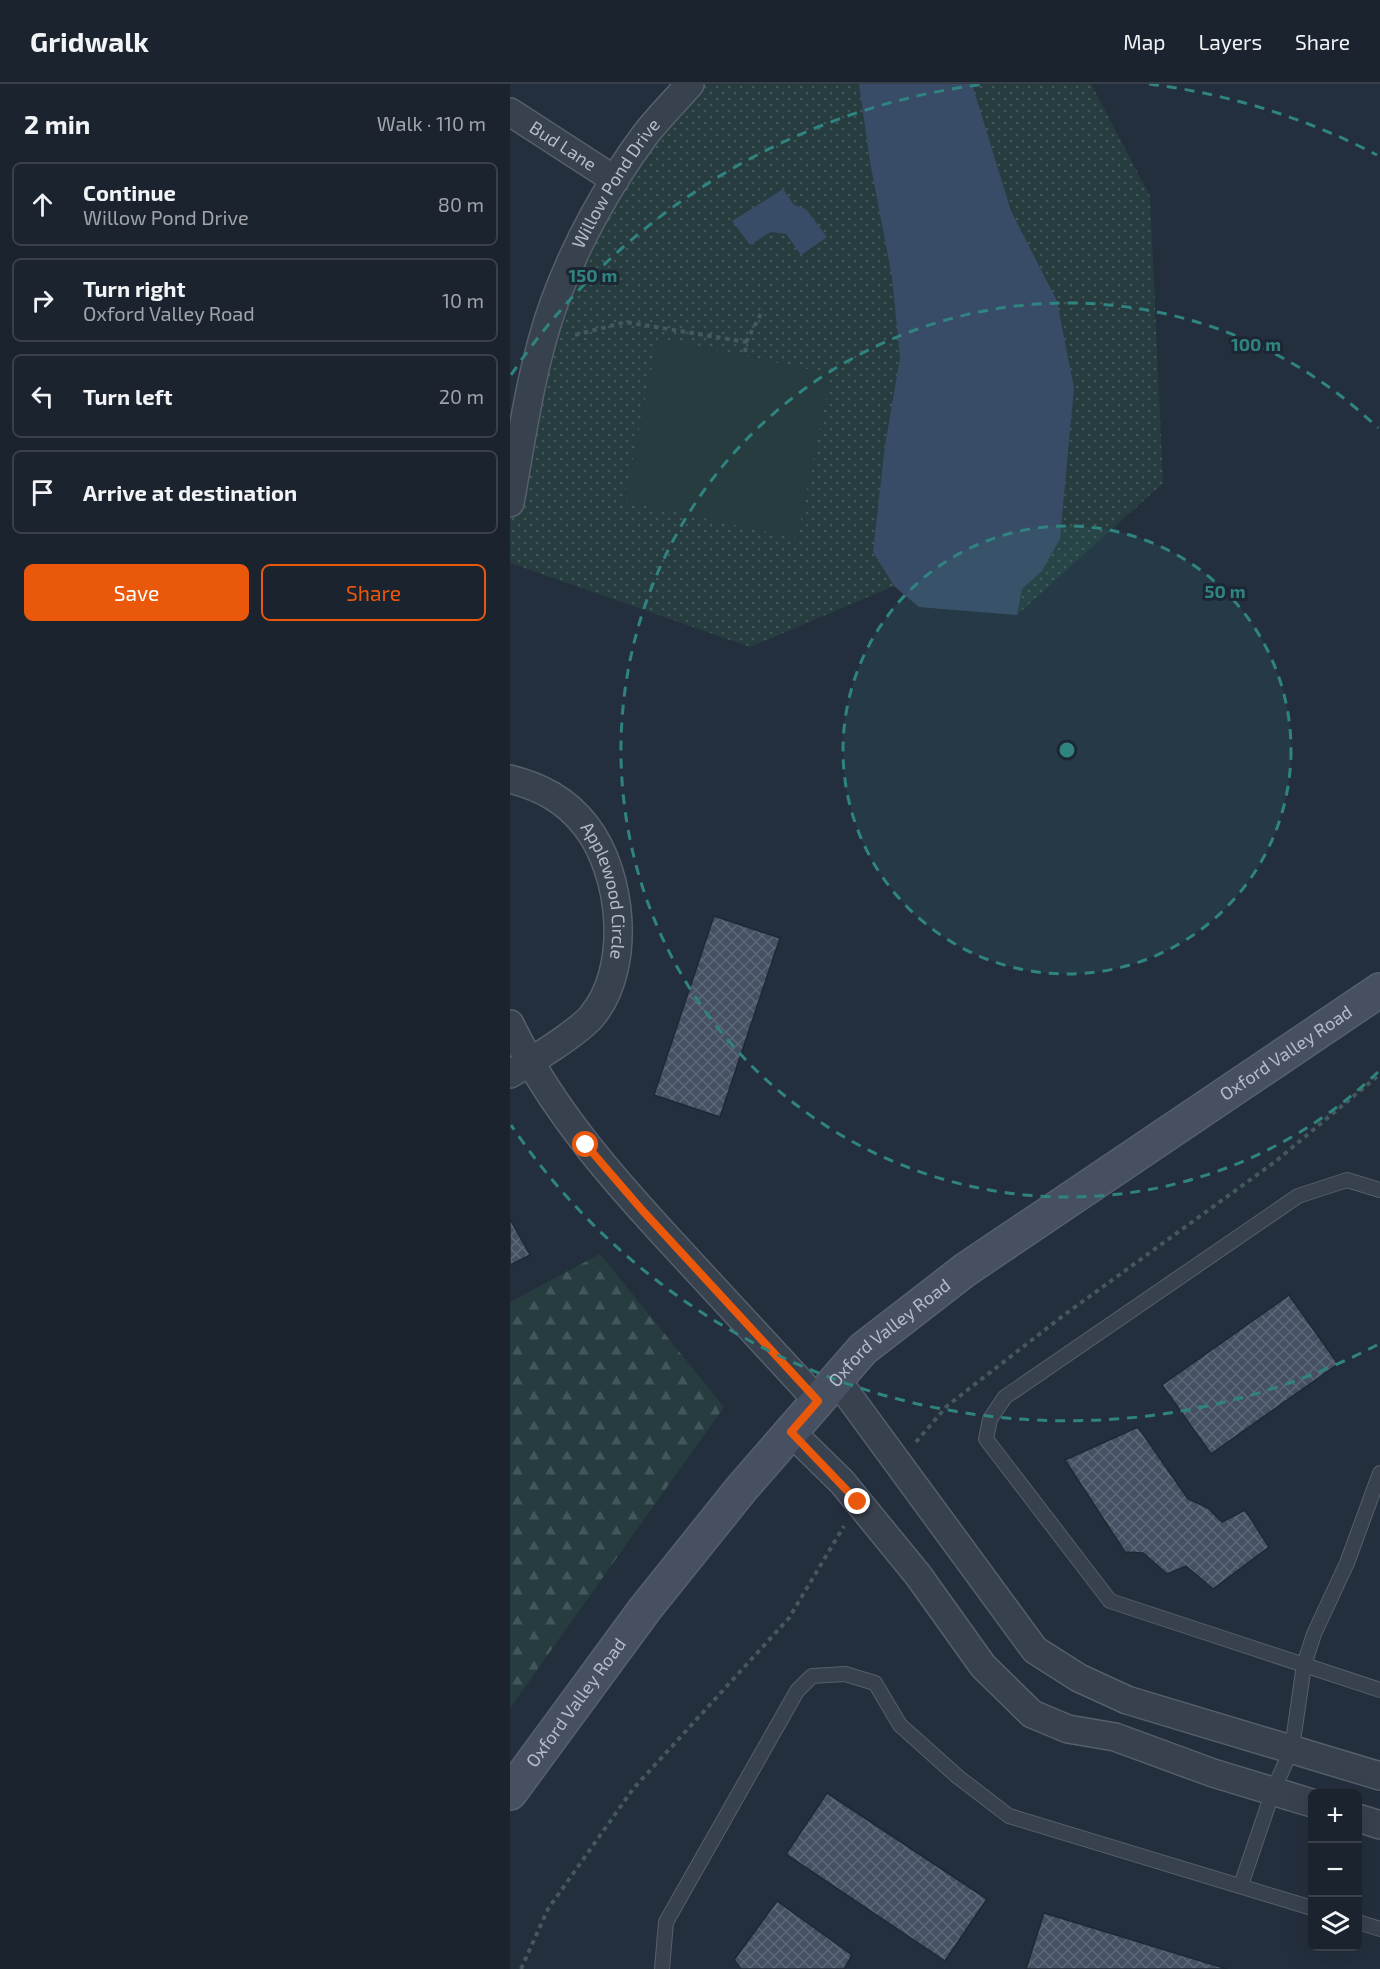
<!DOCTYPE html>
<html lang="en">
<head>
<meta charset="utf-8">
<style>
  body { margin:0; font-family:"Exo 2",sans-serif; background:#282f3a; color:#f1f3f6 }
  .controls { position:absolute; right:18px; bottom:18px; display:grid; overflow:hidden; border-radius:9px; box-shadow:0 6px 24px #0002 }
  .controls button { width:54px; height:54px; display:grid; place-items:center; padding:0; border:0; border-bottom:2px solid #39404a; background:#1b232e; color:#f1f3f6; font:30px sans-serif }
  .stop { position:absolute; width:18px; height:18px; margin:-14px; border:4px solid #ea580c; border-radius:50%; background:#fff }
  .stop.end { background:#ea580c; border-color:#fff; box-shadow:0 2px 6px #0008 }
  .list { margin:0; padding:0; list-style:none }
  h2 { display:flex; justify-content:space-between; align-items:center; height:78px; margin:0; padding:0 24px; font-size:26px }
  h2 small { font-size:20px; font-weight:400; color:#a0a4aa }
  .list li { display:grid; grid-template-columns:39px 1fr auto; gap:18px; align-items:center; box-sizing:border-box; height:84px; margin:0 12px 12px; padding:0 12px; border:2px solid #39404a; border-radius:9px }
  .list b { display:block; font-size:22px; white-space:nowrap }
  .list p { margin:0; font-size:20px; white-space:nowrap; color:#a0a4aa }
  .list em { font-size:20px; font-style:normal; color:#a0a4aa }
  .actions { display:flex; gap:12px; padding:18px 24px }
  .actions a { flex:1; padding:14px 0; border:2px solid #ea580c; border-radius:9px; text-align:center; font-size:21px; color:#ea580c }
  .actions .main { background:#ea580c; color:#fff }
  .icon { flex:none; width:33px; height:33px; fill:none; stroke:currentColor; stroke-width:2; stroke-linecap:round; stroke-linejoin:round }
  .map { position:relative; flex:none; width:870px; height:1885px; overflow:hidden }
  header { display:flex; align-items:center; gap:36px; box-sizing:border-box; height:84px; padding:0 30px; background:#1b232e; border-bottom:2px solid #39404a }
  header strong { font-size:28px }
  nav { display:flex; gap:33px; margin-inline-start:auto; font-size:21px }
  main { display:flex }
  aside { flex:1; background:#1b232e }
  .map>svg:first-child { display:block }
</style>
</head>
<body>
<header>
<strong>Gridwalk</strong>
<nav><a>Map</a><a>Layers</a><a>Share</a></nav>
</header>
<main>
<aside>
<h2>2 min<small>Walk · 110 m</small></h2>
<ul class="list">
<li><svg class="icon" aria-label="ahead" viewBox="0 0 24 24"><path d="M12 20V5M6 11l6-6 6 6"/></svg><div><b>Continue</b><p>Willow Pond Drive</p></div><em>80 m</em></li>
<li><svg class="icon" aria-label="right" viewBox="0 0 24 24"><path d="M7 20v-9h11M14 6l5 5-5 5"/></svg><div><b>Turn right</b><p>Oxford Valley Road</p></div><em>10 m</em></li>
<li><svg class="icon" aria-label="left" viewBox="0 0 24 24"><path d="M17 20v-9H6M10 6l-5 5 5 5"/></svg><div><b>Turn left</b></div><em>20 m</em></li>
<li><svg class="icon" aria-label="arrive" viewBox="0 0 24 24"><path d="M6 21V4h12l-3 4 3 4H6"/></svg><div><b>Arrive at destination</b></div></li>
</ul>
<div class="actions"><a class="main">Save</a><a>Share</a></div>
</aside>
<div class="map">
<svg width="870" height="1885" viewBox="0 0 870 1885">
  <defs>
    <pattern id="forest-firs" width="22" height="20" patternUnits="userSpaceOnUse" patternTransform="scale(1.5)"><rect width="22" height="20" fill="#263c3f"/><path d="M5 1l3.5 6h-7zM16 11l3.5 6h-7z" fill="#435659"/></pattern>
    <pattern id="park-dots" width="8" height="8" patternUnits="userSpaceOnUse" patternTransform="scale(1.5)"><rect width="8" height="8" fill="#263c3f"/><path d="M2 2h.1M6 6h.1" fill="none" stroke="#435659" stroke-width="1.8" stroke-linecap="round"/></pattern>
    <pattern id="building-cross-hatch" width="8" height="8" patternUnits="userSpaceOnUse" patternTransform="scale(1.5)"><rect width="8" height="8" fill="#455162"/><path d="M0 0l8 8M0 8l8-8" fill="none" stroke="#5d6877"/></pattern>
  </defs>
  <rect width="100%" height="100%" fill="#242f3e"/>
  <path fill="url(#forest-firs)" d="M90 1170 214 1323 0 1624V1218Z"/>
  <path fill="url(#park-dots)" d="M180 0H581L640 112 653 399 507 531 409 523 384 502 240 563 0 479V419L58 184Z"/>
  <path fill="#263c3f" d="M148 254 321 290 287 454 114 417Z"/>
  <path fill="#394c67" d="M349 0H462L501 127 547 217 564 304 550 455 532 487 512 505 507 531 409 523 384 502 363 468 375 361 390 274 382 193 360 78Z
    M273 105 284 121 296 125 317 153 291 171 276 150 261 148 240 161 222 137Z"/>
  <path fill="url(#building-cross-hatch)" stroke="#1f2835" stroke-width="1.5" d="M204 832 270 854 210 1033 144 1011Z
    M0 1135 20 1171 0 1181Z
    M779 1211 828 1280 701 1370 652 1301Z
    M628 1343 678 1415 698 1424 712 1438 735 1426 759 1463 703 1505 676 1482 657 1490 633 1469 615 1468 555 1376Z
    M317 1709 477 1815 435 1877 276 1770Z
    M267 1817 342 1871 334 1885H231L224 1876Z
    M534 1829 717 1885H516Z"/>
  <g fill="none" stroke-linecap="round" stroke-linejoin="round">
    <defs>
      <path id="lane" d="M870 1106 837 1096 788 1112 495 1313 480 1335 476 1355 600 1517 870 1606
        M731 1801 763 1707 782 1664 794 1581 804 1550 837 1479 870 1389
        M848 1838 870 1845
        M152 1885 156 1838 287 1607 302 1592 335 1590 365 1599 390 1641 448 1693 499 1732 802 1824"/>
      <g id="street">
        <path id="s1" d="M0 28 105 96"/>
        <path id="s2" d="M0 419C12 353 21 283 44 219 65 161 98 101 135 51 149 33 165 17 180 0"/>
        <path id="s3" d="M0 695C31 703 56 716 76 742 113 790 122 884 82 932 69 948 19 979 0 990"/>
        <path d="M0 940C43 1029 108 1101 175 1173 219 1221 264 1269 308 1317"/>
        <path d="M327 1296 525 1566 569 1594 617 1616 870 1692"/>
        <path d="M281 1348 332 1398 408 1491 473 1582 522 1630 558 1645 605 1653 703 1689 802 1719"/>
        <path d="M848 1734 870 1741"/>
      </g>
      <g id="secondary">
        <path id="s4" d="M0 1709 135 1525 232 1404 353 1265 455 1186 870 906"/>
      </g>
    </defs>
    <use href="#lane" stroke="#565f6c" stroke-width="16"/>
    <use href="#street" stroke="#565f6c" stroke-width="30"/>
    <use href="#secondary" stroke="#565f6c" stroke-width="36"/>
    <path stroke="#44595c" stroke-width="4" stroke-dasharray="4.5 4.5" stroke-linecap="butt" d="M65 251 116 238 236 258 235 272
      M236 258 253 226
      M406 1358 437 1322 554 1231 766 1077 870 990
      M11 1885 38 1825 123 1705 279 1534 334 1442"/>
    <use href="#lane" stroke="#38414e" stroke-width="14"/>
    <use href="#street" stroke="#38414e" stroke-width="27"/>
    <use href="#secondary" stroke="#465061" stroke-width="33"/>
  </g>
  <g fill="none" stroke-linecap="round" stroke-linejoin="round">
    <path stroke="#ea580c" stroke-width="8" d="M76 1061 132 1126 308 1317 281 1348 348 1418"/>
  </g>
  <circle cx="557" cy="666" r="224" fill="#308480" fill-opacity=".12"/>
  <g fill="none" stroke="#308480" stroke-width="3" stroke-dasharray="10 8">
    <circle cx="557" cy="666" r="224"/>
    <path d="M868 988A447 447 0 1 1 868 344"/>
    <path d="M867 1261A671 671 0 0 1 1 1041M1 291A671 671 0 0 1 475 0M639 0A671 671 0 0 1 867 71"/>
  </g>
  <g text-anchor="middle" stroke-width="6" stroke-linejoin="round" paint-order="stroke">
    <g font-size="18" fill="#b4bcc9" stroke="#1d2633">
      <text dy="6" stroke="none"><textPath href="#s1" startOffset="63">Bud Lane</textPath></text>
      <text dy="6" stroke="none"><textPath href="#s2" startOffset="340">Willow Pond Drive</textPath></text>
      <text dy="6" stroke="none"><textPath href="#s3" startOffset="160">Applewood Circle</textPath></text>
      <text dy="6" stroke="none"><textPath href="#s4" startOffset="1084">Oxford Valley Road</textPath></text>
      <text dy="6" stroke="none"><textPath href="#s4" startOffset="598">Oxford Valley Road</textPath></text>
      <text dy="6" stroke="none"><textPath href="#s4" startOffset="112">Oxford Valley Road</textPath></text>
    </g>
  </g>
  <circle cx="557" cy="666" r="9" fill="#308480" stroke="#1d2633" stroke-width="3"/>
  <g font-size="18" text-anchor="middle" font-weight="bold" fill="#308480" stroke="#1d2633" stroke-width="6" stroke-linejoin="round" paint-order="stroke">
    <text x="83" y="198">150 m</text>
    <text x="746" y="267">100 m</text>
    <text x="715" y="514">50 m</text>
  </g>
</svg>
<div class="controls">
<button>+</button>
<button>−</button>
<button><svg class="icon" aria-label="layers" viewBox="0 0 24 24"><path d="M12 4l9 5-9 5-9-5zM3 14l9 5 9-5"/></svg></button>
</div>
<div class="stop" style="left:76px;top:1061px"></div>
<div class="stop end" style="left:348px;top:1418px"></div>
</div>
</main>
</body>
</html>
